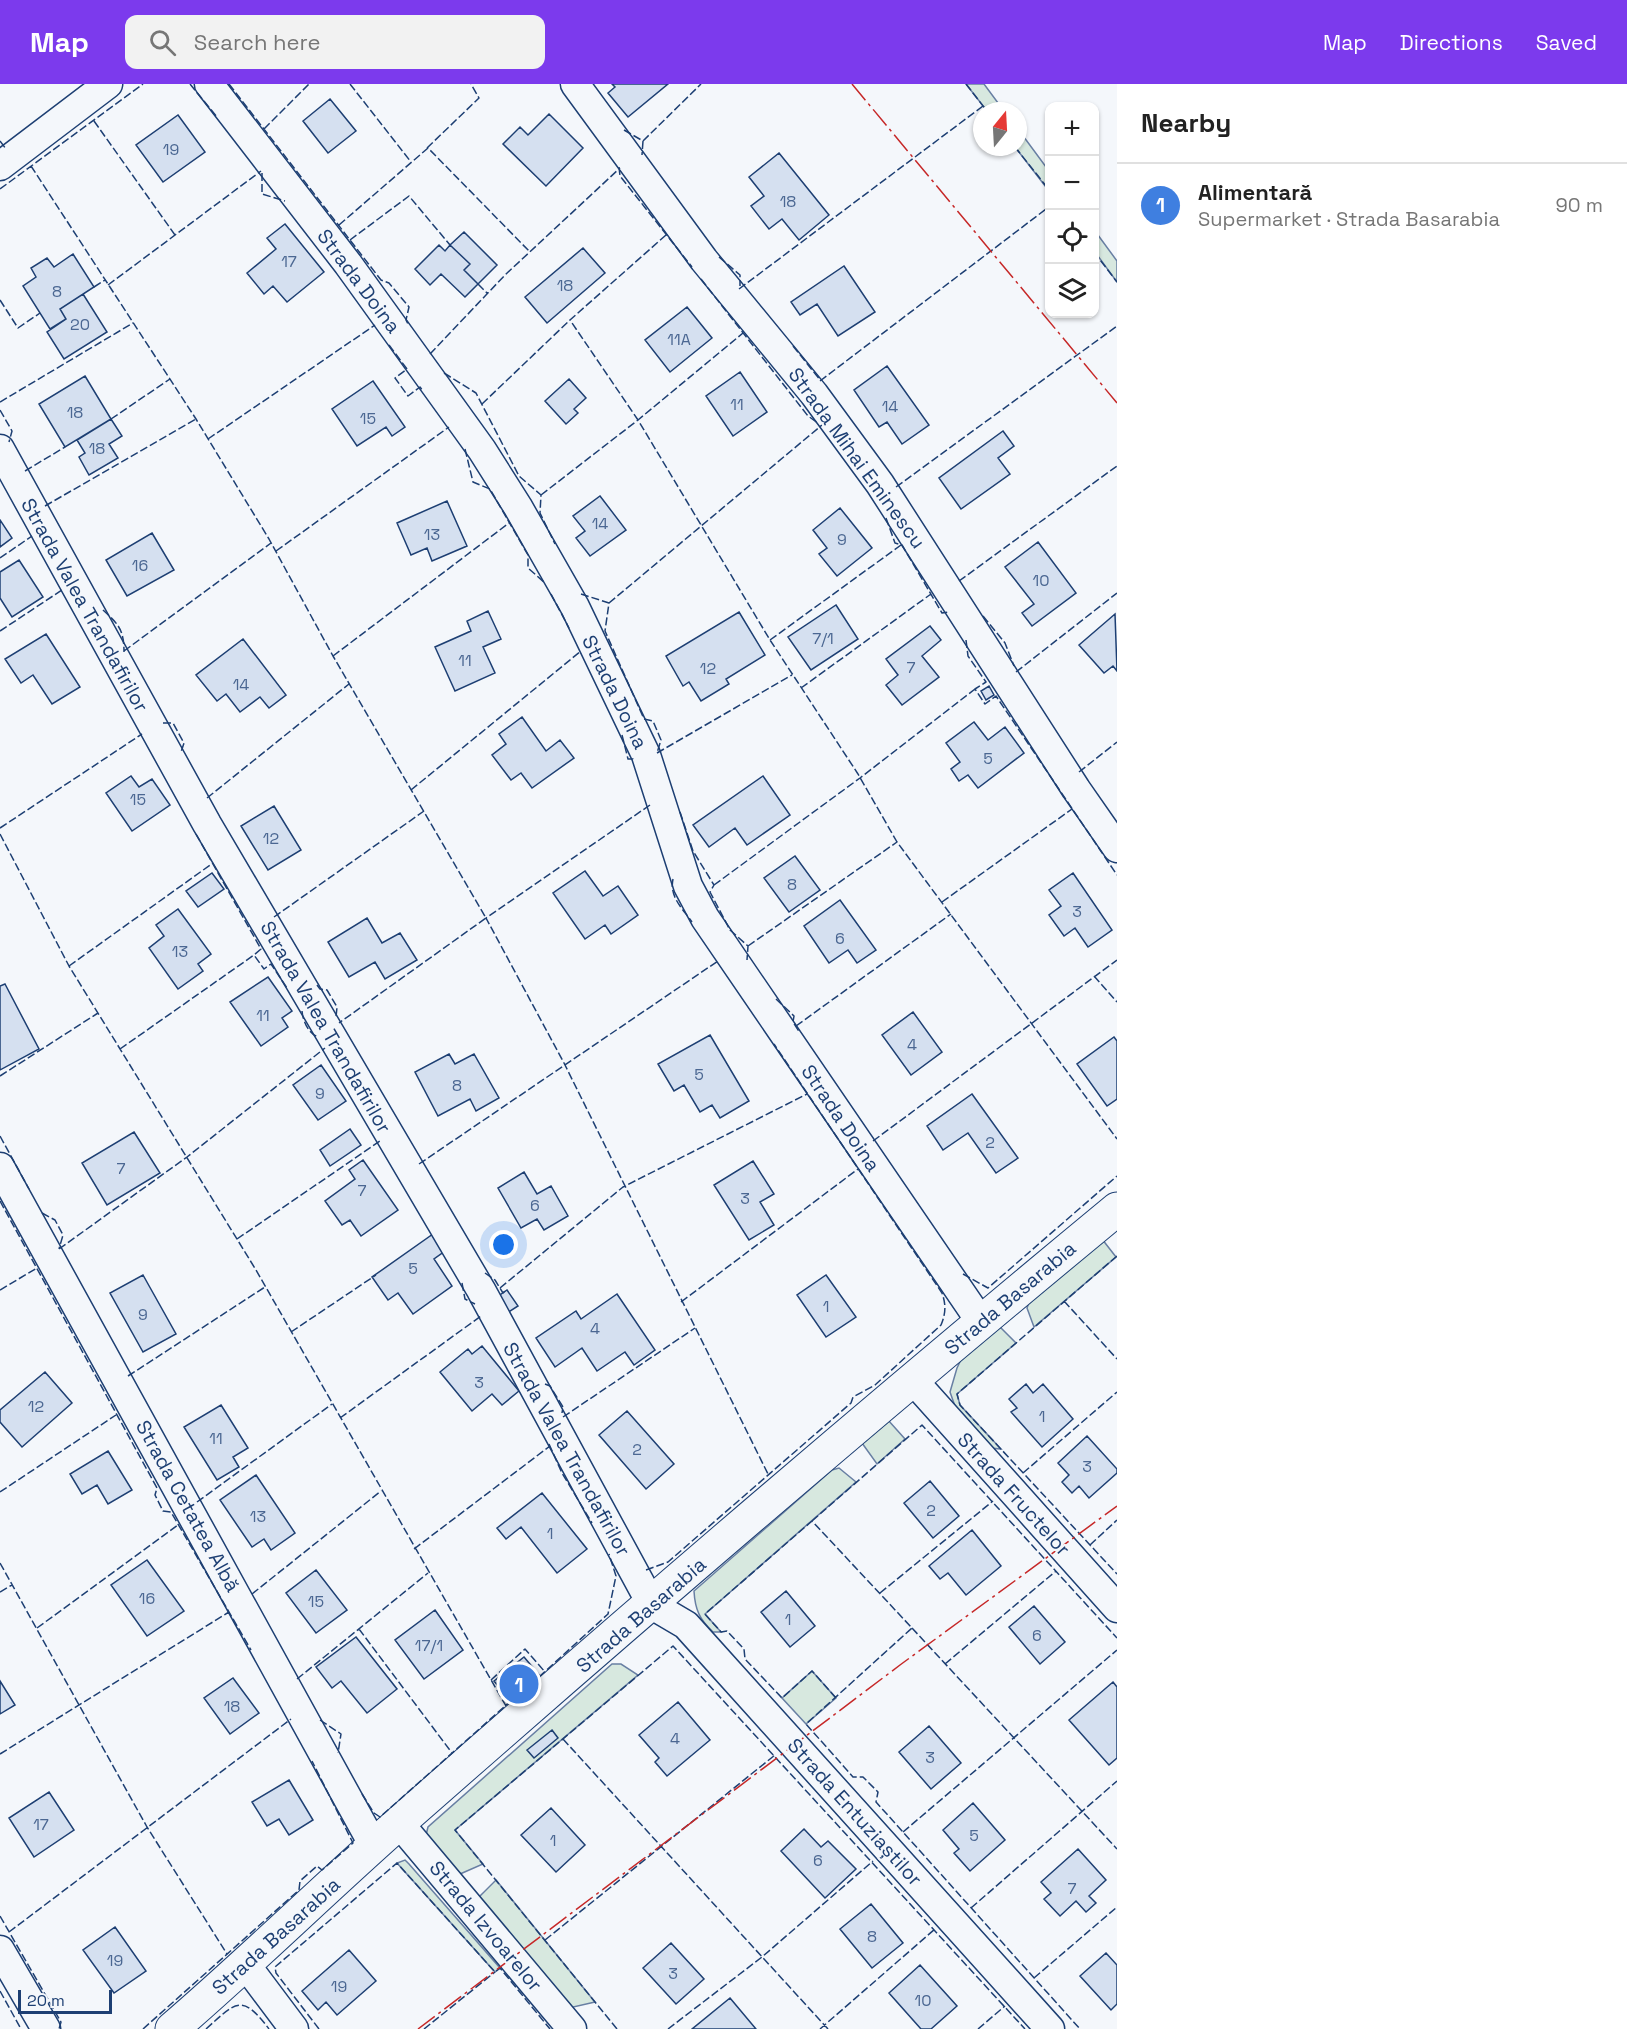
<!DOCTYPE html>
<html lang="en">
<head>
<meta charset="utf-8">
<style>
  body { margin:0; font-family:"Space Grotesk",sans-serif; background:#f2f2f2; color:#222 }
  .controls { position:absolute; right:18px; top:18px; display:grid; overflow:hidden; border-radius:12px; box-shadow:0 2px 4px #0004 }
  .controls button { width:54px; height:54px; display:grid; place-items:center; padding:0; border:0; border-bottom:2px solid #e0e0e0; background:#fff; color:#222; font:30px sans-serif }
  .compass { position:absolute; left:973px; top:18px; width:54px; height:54px; border-radius:50%; background:#fff; box-shadow:0 2px 4px #0004; rotate:18deg }
  .scale { position:absolute; left:18px; bottom:15px; width:94px; box-sizing:border-box; padding-left:6px; border:3px solid #1d3f73; border-top:0; font-size:16px; line-height:21px; white-space:nowrap; color:#1d3f73; -webkit-text-stroke:4px #f4f7fb; paint-order:stroke }
  .you { position:absolute; left:504px; top:1161px; width:21px; height:21px; margin:-15px; border:4px solid #fff; border-radius:50%; background:#1a73e8; box-shadow:0 0 0 9px #1a73e833 }
  .badge { display:grid; place-items:center; width:39px; height:39px; border-radius:50%; background:#7c3aed; color:#fff; font-size:20px; font-weight:700 }
  .pin { position:absolute; translate:-50% -50%; border:3px solid #fff; box-shadow:0 2px 6px #0006 }
  .list { margin:0; padding:0; list-style:none }
  h2 { display:flex; justify-content:space-between; align-items:center; height:78px; margin:0; padding:0 24px; font-size:26px }
  h2 small { font-size:20px; font-weight:400; color:#767676 }
  .list li { display:grid; grid-template-columns:39px 1fr auto; gap:18px; align-items:center; box-sizing:border-box; height:84px; padding:0 24px; border-top:2px solid #e0e0e0 }
  .list b { display:block; font-size:22px; white-space:nowrap }
  .list p { margin:0; font-size:20px; white-space:nowrap; color:#767676 }
  .list em { font-size:20px; font-style:normal; color:#767676 }
  .icon { flex:none; width:33px; height:33px; fill:none; stroke:currentColor; stroke-width:2; stroke-linecap:round; stroke-linejoin:round }
  .map { position:relative; flex:none; width:1117px; height:1945px; overflow:hidden }
  header { display:flex; align-items:center; gap:36px; box-sizing:border-box; height:84px; padding:0 30px; background:#7c3aed; color:#fff }
  header strong { font-size:28px }
  nav { display:flex; gap:33px; margin-inline-start:auto; font-size:21px }
  .search { width:420px; height:54px; background:#f2f2f2; display:flex; align-items:center; gap:15px; box-sizing:border-box; padding:0 21px; border-radius:12px; color:#767676; font-size:22px }
  main { display:flex }
  aside { flex:1; background:#fff }
  .map>svg:first-child { display:block }
</style>
</head>
<body>
<header>
<strong>Map</strong>
<div class="search"><svg class="icon" aria-label="search" viewBox="0 0 24 24"><circle cx="10" cy="10" r="6"/><path d="M15 15l6 6"/></svg>Search here</div>
<nav><a>Map</a><a>Directions</a><a>Saved</a></nav>
</header>
<main>
<div class="map">
<svg width="1117" height="1945" viewBox="0 0 1117 1945">
  <rect width="100%" height="100%" fill="#f4f7fb"/>
  <path fill="#d7e8df" stroke="#687fa3" stroke-width="1.5" d="M966 0H984L1004 27H987Z
    M1018 45 1049 87V107L1015 63H1018Z
    M1095 147 1117 177V198L1095 168Z
    M1102 1155 1116 1173 1034 1243 1027 1224 1031 1213Z
    M1000 1243 1016 1259 957 1310 960 1321 1001 1365 990 1364 956 1325 950 1308 957 1284 970 1257Z
    M888 1336 905 1355 877 1380 862 1359Z
    M839 1384 856 1398 705 1530 721 1548H713C700 1536 695 1526 694 1507L832 1386Z
    M612 1580H621L638 1591 455 1746 483 1780 460 1790 426 1751 428 1743Z
    M812 1587 836 1614 806 1640 782 1614Z
    M405 1776 409 1780 500 1884 495 1888 397 1779Z
    M496 1796 595 1918 569 1924 478 1814Z"/>
  <path fill="#d5e0f0" stroke="#1d3f73" stroke-width="1.5" d="M612 0H668L628 33 608 9 615 3Z
    M330 15 356 47 328 69 303 37Z
    M549 30 583 64 546 102 503 60 520 43 528 51Z
    M178 31 205 68 163 98 136 61Z
    M779 69 829 131 799 156 782 135 769 145 751 122 764 112 749 93Z
    M285 140 324 188 287 218 273 202 264 210 247 189 276 165 267 154Z
    M464 148 497 181 478 200 464 186 470 180 450 161Z
    M439 161 445 167 450 161 470 180 464 186 478 200 465 213 441 190 430 201 415 185Z
    M583 164 605 189 547 239 525 213Z
    M73 170 94 203 60 225 66 235 50 245 23 202 36 193 31 184 47 174 54 183Z
    M844 182 875 228 838 252 817 220 800 231 791 218Z
    M83 210 107 248 64 275 47 248 66 235 60 225Z
    M687 223 712 254 670 288 645 256Z
    M887 282 929 341 902 360 887 338 879 343 854 306Z
    M740 288 767 328 733 352 706 312Z
    M85 292 111 335 65 363 39 320Z
    M569 295 586 314 574 325 578 329 566 340 545 317Z
    M373 297 405 343 392 352 386 343 357 362 332 325Z
    M111 335 122 352 109 360 118 374 89 391 79 373 85 369 77 356Z
    M1003 347 1014 362 998 374 1010 390 961 425 939 394Z
    M600 412 626 446 590 472 576 454 585 447 573 432Z
    M447 417 467 462 432 477 427 464 411 471 397 439Z
    M840 424 872 464 837 492 819 470 827 464 813 446Z
    M0 436 12 454 0 463Z
    M152 449 174 486 127 512 106 476Z
    M1038 458 1076 509 1032 542 1022 529 1034 520 1005 483Z
    M19 476 43 513 12 533 0 514V488Z
    M836 521 858 555 811 586 788 553Z
    M488 527 501 555 483 563 495 589 455 607 435 563 471 547 467 537Z
    M739 528 765 571 726 595 729 600 701 617 689 598 683 602 666 572Z
    M1115 530 1117 587 1113 582 1104 589 1079 561Z
    M930 542 941 556 922 572 939 593 902 621 886 601 898 591 886 575Z
    M46 550 80 603 52 620 33 591 21 599 5 575Z
    M243 555 286 611 269 624 260 613 240 628 226 610 217 617 196 591Z
    M989 602 994 611 986 616 981 607Z
    M522 633 546 667 560 656 574 674 532 704 521 689 511 696 492 671 506 660 499 650Z
    M974 638 988 656 1005 643 1024 669 978 704 968 691 959 697 951 685 960 678 946 659Z
    M131 692 139 703 152 695 170 721 132 747 106 709Z
    M763 692 790 731 747 761 735 744 709 763 693 741Z
    M274 722 301 766 268 786 241 742Z
    M795 772 820 806 789 828 764 794Z
    M585 787 603 812 618 802 638 831 611 850 605 841 585 855 553 809Z
    M212 789 224 805 198 823 186 807Z
    M1073 789 1112 846 1088 863 1075 844 1064 852 1049 831 1061 822 1049 806Z
    M840 816 876 866 857 879 848 866 829 879 804 842Z
    M178 825 211 870 198 880 203 887 178 905 149 864 164 852 156 841Z
    M367 834 382 859 400 849 417 876 385 895 375 878 349 893 328 858Z
    M268 893 292 927 282 934 288 943 261 962 230 918Z
    M5 900 39 965 0 986V902Z
    M913 928 942 968 911 991 882 951Z
    M710 951 749 1017 720 1034 712 1021 700 1028 684 1001 674 1007 658 980Z
    M1114 953 1117 957V1015L1107 1022 1077 980Z
    M449 970 455 980 474 970 499 1014 476 1027 470 1015 438 1032 415 988Z
    M321 981 346 1017 318 1036 293 1001Z
    M972 1010 1018 1074 996 1089 968 1049 943 1066 927 1042Z
    M350 1045 361 1061 330 1082 320 1066Z
    M134 1048 160 1089 107 1121 82 1079Z
    M363 1076 398 1126 361 1152 350 1136 342 1141 325 1117 355 1095 349 1086Z
    M753 1077 774 1110 760 1118 774 1141 749 1156 714 1101Z
    M524 1088 537 1110 551 1102 568 1132 544 1146 537 1135 521 1144 498 1104Z
    M433 1150 445 1167 434 1175 452 1202 413 1230 398 1209 388 1216 372 1193Z
    M143 1191 176 1250 143 1268 110 1209Z
    M826 1191 856 1233 826 1253 797 1211Z
    M507 1206 518 1222 507 1229 497 1213Z
    M617 1210 655 1266 634 1281 625 1268 597 1287 582 1264 555 1283 536 1254 576 1227 581 1235Z
    M482 1262 519 1307 502 1321 492 1310 472 1327 440 1288 468 1265 472 1270Z
    M45 1288 72 1319 22 1363 0 1338V1326Z
    M1026 1300 1033 1309 1043 1300 1073 1335 1042 1363 1011 1328 1017 1324 1009 1315Z
    M221 1321 248 1364 233 1373 239 1383 217 1396 184 1343Z
    M627 1327 674 1380 646 1405 599 1351Z
    M1087 1352 1117 1385V1389L1089 1414 1079 1402 1072 1409 1062 1398 1069 1391 1058 1379Z
    M108 1367 132 1406 108 1420 97 1401 82 1410 70 1390Z
    M256 1391 295 1449 271 1466 264 1455 252 1463 220 1416Z
    M930 1397 959 1432 933 1454 904 1419Z
    M542 1409 587 1465 557 1489 521 1443 506 1455 497 1444Z
    M972 1446 1001 1482 966 1511 948 1489 940 1495 929 1482Z
    M147 1476 184 1527 147 1552 111 1501Z
    M316 1486 347 1526 316 1549 286 1509Z
    M786 1507 815 1542 790 1563 761 1528Z
    M1034 1522 1065 1558 1040 1580 1009 1543Z
    M435 1526 463 1566 424 1595 395 1556Z
    M356 1553 397 1605 367 1629 341 1597 332 1604 316 1583Z
    M524 1573 540 1592 511 1617 494 1597Z
    M233 1594 259 1629 230 1650 204 1614Z
    M0 1597 15 1621 0 1630Z
    M1113 1598 1117 1603V1674L1109 1681 1069 1636Z
    M678 1618 710 1656 667 1692 655 1678 659 1674 639 1651Z
    M929 1642 961 1679 931 1705 899 1668Z
    M552 1646 558 1654 534 1674 527 1666Z
    M289 1696 313 1736 289 1751 279 1735 267 1742 252 1718Z
    M49 1708 74 1746 34 1773 9 1734Z
    M973 1719 1005 1756 970 1787 954 1769 959 1765 943 1746Z
    M551 1724 585 1761 556 1788 521 1751Z
    M804 1745 821 1763 828 1757 856 1785 825 1814 781 1767Z
    M1078 1765 1106 1796 1089 1812 1096 1819 1086 1828 1076 1817 1060 1832 1044 1815 1051 1809 1041 1798Z
    M871 1820 903 1859 872 1884 840 1845Z
    M115 1843 146 1887 114 1909 83 1866Z
    M671 1859 704 1895 676 1920 643 1884Z
    M349 1866 376 1897 337 1931 326 1918 318 1926 302 1907Z
    M1106 1869 1117 1881V1920L1111 1926 1080 1892Z
    M920 1881 957 1922 931 1945H921L889 1909Z
    M730 1914 756 1945H692Z"/>
  <g fill="none" stroke-linecap="round" stroke-linejoin="round">
    <defs>
      <path id="minor" d="M209 0 348 180 482 366 518 423 575 523 646 671 688 802 705 834 981 1238
        M575 0 704 176 814 310 880 400 1076 705 1117 764
        M0 82 108 0
        M0 365 207 740 481 1206 652 1521 686 1541 1050 1945
        M0 1083 374 1762
        M913 1296 1117 1524
        M399 1739 572 1945
        M0 1866 46 1945
        M246 1881 294 1945"/>
      <path id="tertiary" d="M172 1945C250 1878 323 1806 400 1738 636 1530 875 1325 1117 1125"/>
    </defs>
    <use href="#minor" stroke="#1d3f73" stroke-width="31"/>
    <use href="#tertiary" stroke="#1d3f73" stroke-width="35"/>
    <use href="#minor" stroke="#f4f7fb" stroke-width="28"/>
    <use href="#tertiary" stroke="#f4f7fb" stroke-width="33"/>
    <path stroke="#1d3f73" stroke-width="1.5" stroke-dasharray="8 3" stroke-linecap="butt" d="M190 0 217 33
      M229 0 381 196 389 199 409 223 406 236 408 240
      M350 0 411 78
      M966 0 987 27
      M94 37 175 151
      M264 45 309 0
      M624 46 643 57 642 71
      M0 57 6 65
      M643 57 701 0
      M1015 63 1050 107
      M427 64 479 14 471 0
      M31 82 196 335 269 455 333 572 486 834 339 939
      M619 83 620 92 692 183
      M262 89V110L285 117
      M0 105 143 0
      M339 141 428 64 530 168
      M666 151 570 236 638 336 770 556 858 690 897 758 1117 1055
      M350 156 409 112 450 161
      M1094 168 1117 198
      M719 173 740 191V202
      M701 195 808 332 818 339
      M478 200 488 210
      M108 201 261 87
      M94 203 105 196
      M739 205 983 22
      M0 216 18 244 40 229
      M389 261 407 285 395 294 408 312 420 303 423 307
      M793 262 821 297
      M430 270 505 191 620 84
      M444 289 476 309 519 392 541 411 540 429 555 460
      M820 297 1050 122
      M0 318 133 239
      M482 320 570 236
      M0 326 12 347 9 358
      M111 335 170 295
      M208 355 375 241
      M465 365 473 398 490 405 528 471V484L545 499
      M25 387 65 363
      M896 403 1117 242
      M541 411 638 336 743 249
      M45 422 196 335
      M886 434 895 459 902 461 942 529 948 528
      M276 467 449 343
      M0 474 32 452
      M959 497 1117 382
      M551 510 569 544
      M581 510 609 519 605 547 644 635 653 637 661 656 657 669
      M609 519 822 341
      M103 526C118 540 124 545 124 568
      M983 532 1005 559 1014 582
      M0 547 62 506
      M770 556 901 461
      M966 556 968 572 986 598 975 605 985 620 996 612 1117 791
      M124 567 271 459
      M333 572 509 439
      M1016 588 1117 509
      M801 604 931 510
      M163 639H173L184 659 181 668
      M622 651 628 675H633L634 678
      M657 669 792 591
      M1079 688 1117 658
      M411 706 581 567
      M207 714 349 600
      M650 721 486 834 564 979 768 1390
      M680 728 693 767 714 801 710 808 730 846 748 862 747 876
      M0 744 142 650
      M0 750 69 882 256 1186 506 1622
      M196 750 261 865 254 871 264 885 271 880 287 904
      M673 795C669 813 683 825 692 838
      M714 801 860 694 975 605
      M942 818 1072 725
      M274 833 424 727
      M748 862 897 758
      M69 882 213 779
      M1094 892 1117 918
      M317 901 320 905 327 906 337 923 336 933
      M776 915 794 932 793 938 800 949
      M302 927C303 937 308 949 318 953
      M796 942 951 830
      M120 965 254 871
      M0 992 98 929
      M0 1052 29 1105
      M873 1057 1117 876
      M419 1080 718 877
      M0 1117 157 1404 155 1411 163 1427 171 1428 251 1566
      M42 1129 55 1136 63 1151 59 1165
      M237 1155 380 1057
      M59 1165 187 1073 325 964
      M1117 1172 957 1310 960 1321 1117 1490
      M485 1189 495 1196 503 1209 505 1207
      M963 1190 988 1204 1117 1092
      M462 1199 465 1215 475 1220
      M500 1204 623 1103 807 1010
      M0 1206 37 1184
      M1064 1217 1117 1275
      M681 1218 858 1085
      M291 1248 376 1191
      M128 1292 265 1203
      M545 1300 550 1302 563 1323 562 1329
      M563 1333 695 1244
      M340 1334 481 1232
      M549 1360 562 1389 592 1439
      M1023 1389 1117 1308
      M0 1408 116 1331
      M197 1418 332 1320
      M812 1437 922 1341 1117 1554
      M1090 1461 1117 1436
      M414 1465 550 1362
      M0 1479 147 1743 227 1870
      M646 1486 668 1478 851 1319 853 1313 875 1301 941 1241C946 1229 946 1220 942 1209L774 960
      M0 1508 12 1501
      M880 1509 993 1417
      M252 1510 381 1407
      M37 1544 178 1441
      M912 1544 1117 1765
      M359 1545 452 1669
      M945 1580 1056 1487
      M539 1593 608 1530 616 1492 609 1470
      M297 1595 428 1489
      M491 1596 525 1565 545 1588
      M836 1614 812 1587 782 1614 745 1575 744 1565 727 1547 721 1548 705 1530 812 1437 912 1544 806 1640 853 1693H863L878 1708 876 1718 1080 1945
      M320 1636 341 1650 338 1669
      M563 1655 828 1945
      M0 1670 229 1528
      M362 1710 374 1729 380 1733 513 1615
      M903 1748 1117 1566
      M971 1824 1117 1697
      M0 1832 61 1938 59 1945
      M9 1848 291 1635
      M545 1856 775 1671
      M1034 1894 1117 1823
      M0 1907 21 1945
      M143 1945 299 1806 300 1797 317 1782 322 1786 353 1759 312 1677
      M206 1945C236 1918 242 1909 269 1945
      M319 1945 276 1889 275 1883 397 1779 495 1888 500 1884 550 1945
      M424 1945 495 1888
      M617 1945 455 1746 673 1562 1025 1945
      M668 1945 762 1873 873 1777
      M820 1945 935 1845
      M978 1945 1005 1922"/>
    <path stroke="#c62828" stroke-width="1.5" stroke-dasharray="21 4.5 3 4.5" stroke-linecap="butt" d="M852 0 1117 319
      M418 1945 900 1581 1117 1422"/>
  </g>
  <g text-anchor="middle" stroke-width="4.5" stroke-linejoin="round" paint-order="stroke">
    <g font-size="16" fill="#4b6792">
      <text x="171" y="71">19</text>
      <text x="788" y="123">18</text>
      <text x="289" y="183">17</text>
      <text x="565" y="207">18</text>
      <text x="57" y="213">8</text>
      <text x="80" y="246">20</text>
      <text x="679" y="261">11A</text>
      <text x="737" y="326">11</text>
      <text x="890" y="328">14</text>
      <text x="75" y="334">18</text>
      <text x="368" y="340">15</text>
      <text x="97" y="370">18</text>
      <text x="600" y="445">14</text>
      <text x="432" y="456">13</text>
      <text x="842" y="461">9</text>
      <text x="140" y="487">16</text>
      <text x="1041" y="502">10</text>
      <text x="823" y="560">7/1</text>
      <text x="465" y="582">11</text>
      <text x="911" y="589">7</text>
      <text x="708" y="590">12</text>
      <text x="241" y="606">14</text>
      <text x="988" y="680">5</text>
      <text x="138" y="721">15</text>
      <text x="271" y="760">12</text>
      <text x="792" y="806">8</text>
      <text x="1077" y="833">3</text>
      <text x="840" y="860">6</text>
      <text x="180" y="873">13</text>
      <text x="263" y="937">11</text>
      <text x="912" y="966">4</text>
      <text x="699" y="996">5</text>
      <text x="457" y="1007">8</text>
      <text x="320" y="1015">9</text>
      <text x="990" y="1064">2</text>
      <text x="121" y="1090">7</text>
      <text x="362" y="1112">7</text>
      <text x="745" y="1120">3</text>
      <text x="535" y="1127">6</text>
      <text x="413" y="1190">5</text>
      <text x="826" y="1228">1</text>
      <text x="143" y="1236">9</text>
      <text x="595" y="1250">4</text>
      <text x="479" y="1304">3</text>
      <text x="36" y="1328">12</text>
      <text x="1042" y="1338">1</text>
      <text x="216" y="1360">11</text>
      <text x="637" y="1371">2</text>
      <text x="1087" y="1388">3</text>
      <text x="931" y="1432">2</text>
      <text x="258" y="1438">13</text>
      <text x="550" y="1455">1</text>
      <text x="147" y="1520">16</text>
      <text x="316" y="1523">15</text>
      <text x="788" y="1541">1</text>
      <text x="1037" y="1557">6</text>
      <text x="429" y="1567">17/1</text>
      <text x="232" y="1628">18</text>
      <text x="675" y="1660">4</text>
      <text x="930" y="1679">3</text>
      <text x="41" y="1746">17</text>
      <text x="974" y="1757">5</text>
      <text x="553" y="1762">1</text>
      <text x="818" y="1782">6</text>
      <text x="1072" y="1810">7</text>
      <text x="872" y="1858">8</text>
      <text x="115" y="1882">19</text>
      <text x="673" y="1895">3</text>
      <text x="339" y="1908">19</text>
      <text x="923" y="1922">10</text>
    </g>
    <g font-size="20" fill="#1d3f73" stroke="#f4f7fb">
      <text transform="translate(359 197) rotate(53)" y="7">Strada Doina</text>
      <text transform="translate(857 374) rotate(54)" y="7">Strada Mihai Eminescu</text>
      <text transform="translate(85 521) rotate(61)" y="7">Strada Valea Trandafirilor</text>
      <text transform="translate(615 608) rotate(64)" y="7">Strada Doina</text>
      <text transform="translate(326 943) rotate(60)" y="7">Strada Valea Trandafirilor</text>
      <text transform="translate(841 1034) rotate(56)" y="7">Strada Doina</text>
      <text transform="translate(1010 1214) rotate(-40)" y="7">Strada Basarabia</text>
      <text transform="translate(567 1365) rotate(61)" y="7">Strada Valea Trandafirilor</text>
      <text transform="translate(1014 1410) rotate(48)" y="7">Strada Fructelor</text>
      <text transform="translate(188 1422) rotate(61)" y="7">Strada Cetatea Albă</text>
      <text transform="translate(641 1531) rotate(-41)" y="7">Strada Basarabia</text>
      <text transform="translate(855 1728) rotate(48)" y="7">Strada Entuziaștilor</text>
      <text transform="translate(486 1842) rotate(50)" y="7">Strada Izvoarelor</text>
      <text transform="translate(276 1852) rotate(-42)" y="7">Strada Basarabia</text>
    </g>
  </g>
</svg>
<div class="controls">
<button>+</button>
<button>−</button>
<button><svg class="icon" aria-label="locate" viewBox="0 0 24 24"><circle cx="12" cy="12" r="6"/><path d="M12 2v4M12 18v4M2 12h4M18 12h4"/></svg></button>
<button><svg class="icon" aria-label="layers" viewBox="0 0 24 24"><path d="M12 4l9 5-9 5-9-5zM3 14l9 5 9-5"/></svg></button>
</div>
<svg class="compass" viewBox="-18 -18 36 36"><path d="M0-13l5 13h-10z" fill="#e53935"/><path d="M0 13l5-13h-10z" fill="#767676"/></svg>
<div class="scale">20 m</div>
<div class="you"></div>
<div class="pin badge" style="left:519px;top:1600px;background:#3f7fe0">1</div>
</div>
<aside>
<h2>Nearby<small></small></h2>
<ul class="list">
<li><span class="badge" style="background:#3f7fe0">1</span><div><b>Alimentară</b><p>Supermarket · Strada Basarabia</p></div><em>90 m</em></li>
</ul>
</aside>
</main>
</body>
</html>
